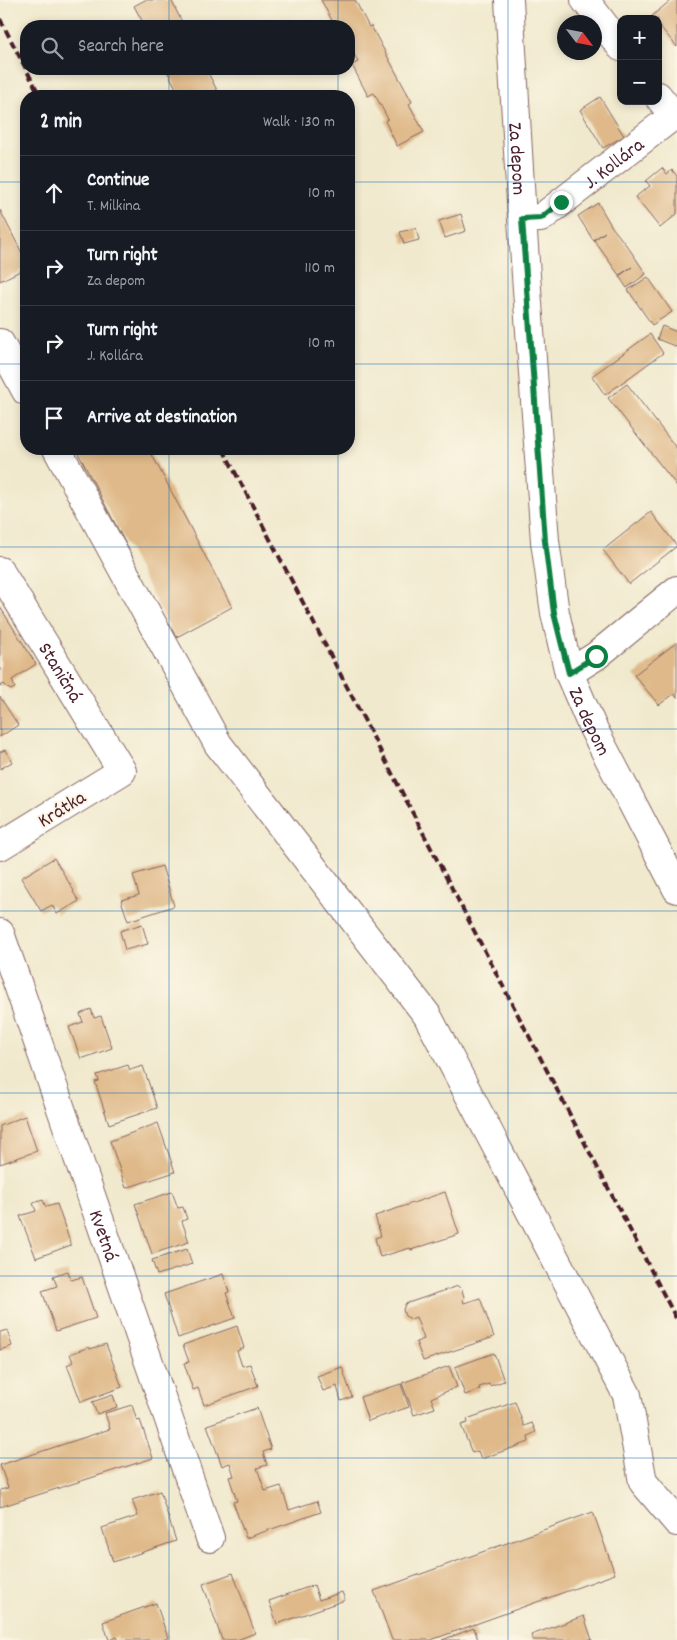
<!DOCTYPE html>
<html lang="en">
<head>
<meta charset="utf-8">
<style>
  body { margin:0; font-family:Dekko,sans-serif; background:#20242c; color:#f1f3f6 }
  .controls { position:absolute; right:15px; top:15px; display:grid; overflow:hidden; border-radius:10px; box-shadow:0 2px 8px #0003 }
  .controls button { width:45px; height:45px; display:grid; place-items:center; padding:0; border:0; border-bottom:1px solid #363941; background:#171b24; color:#f1f3f6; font:25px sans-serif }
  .compass { position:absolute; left:557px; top:15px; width:45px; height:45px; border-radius:50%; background:#171b24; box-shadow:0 2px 8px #0003; rotate:122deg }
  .stop { position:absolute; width:15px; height:15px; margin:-11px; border:4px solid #0b8043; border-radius:50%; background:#fff }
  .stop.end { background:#0b8043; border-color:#fff; box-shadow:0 1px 5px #0008 }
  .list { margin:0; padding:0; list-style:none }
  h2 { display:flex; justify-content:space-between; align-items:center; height:65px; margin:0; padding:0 20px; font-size:21px }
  h2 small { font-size:16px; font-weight:400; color:#9ea1a6 }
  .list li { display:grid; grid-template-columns:32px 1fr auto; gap:15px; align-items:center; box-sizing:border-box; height:75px; padding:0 20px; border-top:1px solid #363941 }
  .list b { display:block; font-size:19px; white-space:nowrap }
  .list p { margin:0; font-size:16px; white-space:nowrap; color:#9ea1a6 }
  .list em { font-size:16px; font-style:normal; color:#9ea1a6 }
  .icon { flex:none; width:28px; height:28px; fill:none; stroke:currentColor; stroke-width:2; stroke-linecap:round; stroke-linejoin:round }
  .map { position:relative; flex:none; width:677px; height:1640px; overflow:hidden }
  .search { position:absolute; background:#171b24; box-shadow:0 2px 8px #0003; left:20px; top:20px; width:335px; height:55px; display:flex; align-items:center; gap:12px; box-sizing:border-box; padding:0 18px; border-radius:20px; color:#9ea1a6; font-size:19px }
  .panel { position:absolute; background:#171b24; box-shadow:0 2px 8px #0003; left:20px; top:90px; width:335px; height:365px; border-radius:20px }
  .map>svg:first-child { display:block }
</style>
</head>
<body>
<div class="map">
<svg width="677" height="1640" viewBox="0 0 677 1640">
  <rect width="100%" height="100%" fill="#fcf5e5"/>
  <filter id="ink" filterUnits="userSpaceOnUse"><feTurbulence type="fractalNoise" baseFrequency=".02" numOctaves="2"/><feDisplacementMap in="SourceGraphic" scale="10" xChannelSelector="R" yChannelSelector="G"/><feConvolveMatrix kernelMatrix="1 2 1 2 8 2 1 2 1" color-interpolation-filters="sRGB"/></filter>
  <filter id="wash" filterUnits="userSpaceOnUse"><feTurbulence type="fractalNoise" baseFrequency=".0096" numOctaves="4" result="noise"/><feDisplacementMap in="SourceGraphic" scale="20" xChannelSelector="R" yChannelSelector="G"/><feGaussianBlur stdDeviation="1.12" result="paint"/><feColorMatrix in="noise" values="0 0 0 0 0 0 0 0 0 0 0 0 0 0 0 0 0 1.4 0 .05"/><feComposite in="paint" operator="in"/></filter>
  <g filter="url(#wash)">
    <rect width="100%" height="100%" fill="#f0e9cd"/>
    <g id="blocks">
      <path fill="#dfb989" d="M145 0H171L184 26H145L134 6Z
        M321 0H355L369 27 371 26 412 102 409 104 424 132 397 146 385 121 388 119 374 93 368 96 352 65 358 62 349 44V26H335Z
        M671 0H677V47L658 24V19H654L652 16Z
        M166 69H206L220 96H180Z
        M600 97 624 136 603 148 580 110Z
        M662 168 667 174 672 170 677 176V214L660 228 635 197 650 186 646 181Z
        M598 203 612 227 630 250 646 274 627 288 619 276 632 267 619 275 594 240 605 232 593 240 578 216Z
        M0 210 26 261V268L0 281Z
        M461 214 466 231 445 238 439 221Z
        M416 228 419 240 404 244 400 232Z
        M648 277 672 312 652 325 628 290Z
        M662 326 677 332V347L657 339Z
        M650 334 663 353 605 395 592 376Z
        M627 384 677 449V486L608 398Z
        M76 449H149L232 607 175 638Z
        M651 512 677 546 629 584 603 550Z
        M0 607 36 664 12 680 15 688 10 690 4 684 0 687Z
        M677 642V698L674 694 659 705 634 675Z
        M0 697 18 725 0 737Z
        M5 750 12 762 0 769V752Z
        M54 858 74 891 73 892 79 901 57 914 52 905 41 911 21 878Z
        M162 866 174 906 128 921 121 900 139 895 133 875Z
        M142 924 148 944 125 950 120 931Z
        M91 1009 94 1018 101 1016 112 1048 81 1059 69 1027 83 1022 80 1014Z
        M128 1065 130 1070 143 1066 157 1108 109 1124 95 1082 99 1081 97 1075Z
        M25 1116 37 1151 0 1164V1126Z
        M158 1123 175 1172 126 1188 110 1141Z
        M172 1192 178 1208 183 1207 187 1219 182 1221 189 1242 152 1254 135 1204Z
        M445 1192 459 1234 411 1250 410 1248 380 1257 375 1238 381 1236 375 1216Z
        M43 1200 46 1207 57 1204 71 1245 36 1258 20 1216 36 1211 33 1203Z
        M187 1249 192 1264 157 1275 152 1260Z
        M68 1271 71 1280 82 1277 96 1318 56 1331 42 1291 57 1286 53 1276Z
        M223 1274 229 1292 226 1293 235 1318 178 1338 164 1294Z
        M458 1286 462 1290 464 1297 463 1300 464 1303 480 1298 494 1337 423 1361 416 1342 424 1339 416 1317 411 1319 405 1316 403 1310 405 1304Z
        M237 1326 244 1348 237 1351 242 1366 250 1364 258 1386 204 1405 198 1388 193 1390 184 1363 189 1362 183 1345Z
        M7 1330 12 1346 0 1350V1332Z
        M106 1344 122 1387 81 1402 67 1365 73 1362 70 1354 89 1347 90 1349Z
        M494 1353 504 1381 490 1386 489 1384 479 1387 480 1390 465 1395 455 1367Z
        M449 1366 457 1387 431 1398 435 1408 414 1415 402 1383Z
        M342 1367 352 1397 341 1401 337 1386 323 1391 317 1376Z
        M401 1384 409 1407 368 1421 360 1397Z
        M113 1395 117 1407 97 1414 92 1402Z
        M515 1402 524 1426 532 1423 536 1432 528 1436 529 1442 481 1459 478 1451 472 1453 461 1425 468 1423 467 1419Z
        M132 1405 137 1421 140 1420 153 1458 0 1507V1490L8 1488 0 1465 110 1429 105 1413Z
        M257 1408 271 1449 263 1452 267 1465 257 1468 265 1491 281 1486 289 1510 317 1501 321 1512 246 1538 233 1502 237 1501 229 1477 234 1476 230 1463 222 1466 207 1425Z
        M160 1491 176 1541 113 1562 102 1528 138 1516 132 1500Z
        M593 1512 615 1574 431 1640H392L374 1591Z
        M233 1573 255 1633 237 1640H222L203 1584Z
        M314 1585 319 1600 342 1592 345 1600 277 1624 269 1601Z
        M156 1603 168 1638 162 1640H118L117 1637 109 1640 103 1622Z
        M584 1616 592 1640H533L531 1635Z
        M474 1628 478 1640H442Z"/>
    </g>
  </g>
  <g filter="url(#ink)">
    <use href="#blocks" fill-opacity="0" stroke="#846664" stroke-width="1"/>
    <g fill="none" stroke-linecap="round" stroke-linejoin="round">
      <defs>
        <g id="minor">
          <path id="s1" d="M509 0 522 219 545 541 555 613 569 673 592 726 677 889"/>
          <path d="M585 0 621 47"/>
          <path d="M658 96 674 116"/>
          <path id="s2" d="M522 219 541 218 677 113"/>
          <path d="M0 343 26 391"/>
          <path d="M57 449 218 744 427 1015 627 1395 643 1482 677 1522"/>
          <path id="s3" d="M0 571 122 771 0 846"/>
          <path d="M569 673 596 656 677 590"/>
          <path id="s4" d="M0 933 210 1538"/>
        </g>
      </defs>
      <use href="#minor" stroke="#846664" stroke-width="30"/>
      <use href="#minor" stroke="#fff" stroke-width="28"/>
      <path stroke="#4a1f2b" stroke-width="4" stroke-dasharray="8 4" stroke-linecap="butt" d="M0 19 40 96
        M223 449 677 1320"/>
    </g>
  </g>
  <g fill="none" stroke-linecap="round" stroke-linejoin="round" filter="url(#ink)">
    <path stroke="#0b8043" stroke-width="6" d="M561 202 541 218 522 219 545 541 554 613 569 673 596 656"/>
  </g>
  <path fill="none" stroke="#1f6fb2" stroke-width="1" stroke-opacity="0.55" d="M169 0V26M338 0V26M508 0V1640M169 69V96M338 69V96M0 182H26M349 182H677M0 364H26M349 364H677M169 449V1640M338 449V1640M0 547H677M0 729H677M0 911H677M0 1093H677M0 1276H677M0 1458H677"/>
  <g text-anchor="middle" stroke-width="4" stroke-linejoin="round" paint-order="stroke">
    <g font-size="20" fill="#4a1f2b" stroke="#fcf5e5">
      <text dy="7" stroke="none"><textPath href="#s1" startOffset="159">Za depom</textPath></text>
      <text dy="7" stroke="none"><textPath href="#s2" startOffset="110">J. Kollára</textPath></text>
      <text dy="7" stroke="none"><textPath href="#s3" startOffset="118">Staničná</textPath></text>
      <text dy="7" stroke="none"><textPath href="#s1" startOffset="729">Za depom</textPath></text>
      <text transform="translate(61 808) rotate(-32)" y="7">Krátka</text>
      <text dy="7" stroke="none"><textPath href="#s4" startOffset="320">Kvetná</textPath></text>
    </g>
  </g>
</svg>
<div class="controls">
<button>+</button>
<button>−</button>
</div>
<svg class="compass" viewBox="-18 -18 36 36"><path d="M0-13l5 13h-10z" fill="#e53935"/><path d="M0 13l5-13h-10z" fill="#9ea1a6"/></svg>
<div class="stop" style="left:596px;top:656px"></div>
<div class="stop end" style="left:561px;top:202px"></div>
<div class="search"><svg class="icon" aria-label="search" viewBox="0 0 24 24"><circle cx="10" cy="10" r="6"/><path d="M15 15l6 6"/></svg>Search here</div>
<section class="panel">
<h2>2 min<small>Walk · 130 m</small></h2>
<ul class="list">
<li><svg class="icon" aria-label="ahead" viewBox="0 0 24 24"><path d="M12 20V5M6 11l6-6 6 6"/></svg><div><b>Continue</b><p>T. Milkina</p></div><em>10 m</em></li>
<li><svg class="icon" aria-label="right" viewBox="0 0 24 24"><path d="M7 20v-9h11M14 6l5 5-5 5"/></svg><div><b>Turn right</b><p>Za depom</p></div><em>110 m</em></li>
<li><svg class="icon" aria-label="right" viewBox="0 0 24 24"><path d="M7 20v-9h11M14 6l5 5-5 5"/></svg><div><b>Turn right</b><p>J. Kollára</p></div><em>10 m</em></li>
<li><svg class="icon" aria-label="arrive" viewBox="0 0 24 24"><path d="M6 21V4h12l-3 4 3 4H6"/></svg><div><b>Arrive at destination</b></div></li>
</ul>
</section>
</div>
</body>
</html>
